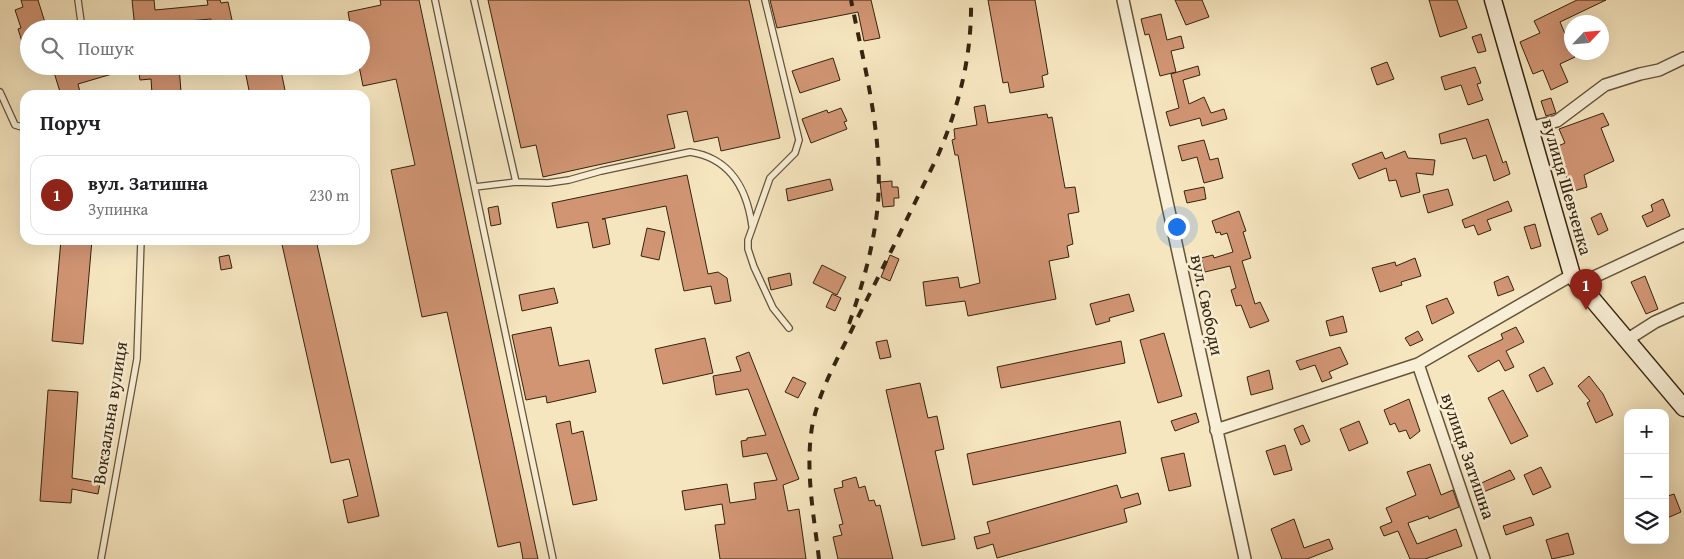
<!DOCTYPE html>
<html lang="uk">
<head>
<meta charset="utf-8">
<style>
  body { margin:0; font-family:"Gentium Book Plus",serif; background:#f2f2f2; color:#202124 }
  .controls { position:absolute; right:15px; bottom:15px; display:grid; overflow:hidden; border-radius:10px; box-shadow:0 5px 20px #0002 }
  .controls button { width:45px; height:45px; display:grid; place-items:center; padding:0; border:0; border-bottom:1px solid #e0e0e0; background:#fff; color:#202124; font:25px sans-serif }
  .compass { position:absolute; left:1564px; top:15px; width:45px; height:45px; border-radius:50%; background:#fff; box-shadow:0 5px 20px #0002; rotate:64deg }
  .you { position:absolute; left:1176px; top:226px; width:18px; height:18px; margin:-12px; border:4px solid #fff; border-radius:50%; background:#1a73e8; box-shadow:0 0 0 8px #1a73e833 }
  .badge { display:grid; place-items:center; width:32px; height:32px; border-radius:50%; background:#8f2418; color:#fff; font-size:16px; font-weight:700 }
  .pin { position:absolute; translate:-50% -41px; filter:drop-shadow(0 1px 2px #0008) }
  .pin::after { content:''; position:absolute; top:26px; width:18px; height:15px; background:inherit; clip-path:polygon(0 0,100% 0,50% 100%) }
  .list { margin:0; padding:0; list-style:none }
  h2 { display:flex; justify-content:space-between; align-items:center; height:65px; margin:0; padding:0 20px; font-size:21px }
  h2 small { font-size:16px; font-weight:400; color:#757577 }
  .list li { display:grid; grid-template-columns:32px 1fr auto; gap:15px; align-items:center; box-sizing:border-box; height:80px; margin:0 10px 10px; padding:0 10px; border:1px solid #e0e0e0; border-radius:15px }
  .list b { display:block; font-size:19px; white-space:nowrap }
  .list p { margin:0; font-size:16px; white-space:nowrap; color:#757577 }
  .list em { font-size:16px; font-style:normal; color:#757577 }
  .icon { flex:none; width:28px; height:28px; fill:none; stroke:currentColor; stroke-width:2; stroke-linecap:round; stroke-linejoin:round }
  .map { position:relative; flex:none; width:1684px; height:559px; overflow:hidden }
  .search { position:absolute; background:#fff; box-shadow:0 5px 20px #0002; left:20px; top:20px; width:350px; height:55px; display:flex; align-items:center; gap:12px; box-sizing:border-box; padding:0 18px; border-radius:28px; color:#757577; font-size:19px }
  .panel { position:absolute; background:#fff; box-shadow:0 5px 20px #0002; left:20px; top:90px; width:350px; height:155px; border-radius:15px }
  .map>svg:first-child { display:block }
</style>
</head>
<body>
<div class="map">
<svg width="1684" height="559" viewBox="0 0 1684 559">
  <rect width="100%" height="100%" fill="#f6e6c0"/>
  <filter id="stains"><feTurbulence type="fractalNoise" baseFrequency=".004" numOctaves="4"/><feColorMatrix values="0 0 0 0 .2 0 0 0 0 .09 0 0 0 0 .02 0 0 0 .5 -.17"/></filter>
  <radialGradient id="worn" r=".72"><stop offset=".6" stop-color="#630" stop-opacity="0"/><stop offset="1" stop-color="#630" stop-opacity=".3"/></radialGradient>
  <path fill="#d19574" stroke="#34240e" d="M21 0H38L47 29H29V57H27L18 29 21 28 15 10 23 7Z
    M132 0H154L155 10 208 5 207 0H220L221 3 228 2 234 29H213L211 19 175 22 176 29H135Z
    M380 0H419L538 559H523L520 542 498 547 447 312 422 317 391 170 415 165 396 79 363 86 359 66H361V29H351L348 12 381 5Z
    M488 0H749L780 138 721 151 718 137 694 142 687 111 667 115 675 148 543 177 536 145 521 148Z
    M770 0H871L880 38 864 41 858 12 777 28Z
    M988 0H1035L1048 74 1042 76 1044 87 1010 93 1008 82 1003 83Z
    M1175 0H1202L1209 17 1186 25Z
    M1429 0H1457L1467 28 1440 37Z
    M1577 0H1606L1560 22 1575 57 1560 64 1568 82 1551 90 1543 70 1533 74 1520 42 1540 33 1534 21Z
    M1161 14 1167 40 1181 36 1184 48 1171 51 1176 72 1160 76 1149 34 1145 35 1141 19Z
    M1481 34 1486 51 1478 53 1472 37Z
    M833 58 840 80 800 93 792 71Z
    M1387 62 1394 79 1377 85 1371 68Z
    M52 66H129V69L78 84 80 92 61 95Z
    M138 66H179L181 92 152 94 151 79 140 80Z
    M244 66H280L286 95H250Z
    M1198 66 1200 75 1183 80 1189 104 1204 97 1211 113 1224 109 1227 119 1202 126 1200 118 1170 126 1166 112 1179 108 1171 74Z
    M1475 67 1481 83 1477 84 1483 100 1468 105 1461 85 1445 90 1441 77Z
    M1551 98 1556 113 1546 116 1541 101Z
    M985 105 988 123 1047 114 1048 118 1052 117 1065 188 1075 187 1079 212 1068 214 1073 244 1067 246 1069 257 1049 261 1056 299 968 316 965 301 926 306 923 282 958 277 960 288 980 283 958 155H955L952 140 955 139 954 129 977 125 974 107Z
    M841 108 847 121 844 122 847 129 811 143 802 119 827 110 828 113Z
    M1603 113 1609 125 1601 128 1614 161 1584 175 1587 187 1571 192 1561 160 1555 163 1549 150 1565 143 1559 129Z
    M1488 119 1503 163 1506 161 1510 174 1494 181 1486 155 1473 159 1466 138 1441 144 1439 134Z
    M1204 140 1210 160 1218 158 1223 178 1204 183 1197 157 1182 161 1178 146Z
    M1405 151 1408 158 1435 160 1433 175 1416 173 1420 192 1401 197 1396 180 1389 181 1386 168 1359 179 1352 164 1382 152 1385 159Z
    M687 175 708 274 718 272 727 278 731 301 715 304 711 286 684 291 666 206 602 219H605L610 244 593 248 588 222 557 228 552 203Z
    M830 179 833 190 788 201 786 189Z
    M892 181V187H898L899 198H894V206L883 207 880 182Z
    M1204 187 1206 199 1187 203 1184 191Z
    M1448 189 1453 205 1428 213 1423 195Z
    M1663 199 1670 216 1647 227 1642 216 1653 211 1651 205Z
    M1508 201 1512 211 1487 220 1491 230 1478 235 1474 225 1465 228 1462 220Z
    M498 206 501 224 491 226 488 208Z
    M1239 211 1246 231 1243 232 1251 258 1242 261 1255 304 1260 302 1269 321 1250 328 1241 305 1236 306 1231 290 1236 288 1230 266 1205 272 1201 258 1213 255 1214 258 1233 252 1227 233 1221 235 1220 232 1216 233 1212 221Z
    M1601 213 1608 230 1598 235 1591 218Z
    M1535 224 1541 246 1531 249 1524 227Z
    M647 228 665 232 659 260 641 256Z
    M61 240H92L83 344 52 341Z
    M281 240H316L379 516 348 523 343 500 358 496 349 459 331 463Z
    M229 255 232 268 221 270 219 257Z
    M890 255 899 259 890 281 881 277Z
    M1415 258 1421 276 1401 282 1402 285 1380 292 1372 268 1395 262 1396 266Z
    M822 265 846 277 837 295 813 283Z
    M790 273 792 285 771 290 768 278Z
    M1508 276 1514 290 1498 296 1494 282Z
    M1645 276 1658 309 1646 314 1631 282Z
    M554 288 558 303 522 311 519 295Z
    M832 294 841 298 835 311 826 307Z
    M1129 294 1134 311 1109 318 1110 321 1096 325 1090 304Z
    M1447 298 1454 313 1432 324 1426 306Z
    M1343 316 1347 332 1330 336 1326 321Z
    M551 327 559 366 589 360 596 392 547 403 546 396 526 400 512 335Z
    M1516 327 1524 342 1506 351 1514 367 1505 371 1499 360 1478 372 1468 356 1503 339 1501 334Z
    M1418 331 1423 340 1410 346 1405 338Z
    M1164 333 1182 396 1158 403 1140 340Z
    M705 338 713 373 663 384 655 349Z
    M887 340 891 357 880 359 876 342Z
    M1121 341 1125 363 1001 388 997 367Z
    M1340 347 1348 364 1329 372 1332 378 1322 382 1315 365 1300 370 1296 361Z
    M749 352 799 479 783 485 788 511 799 509 806 559H720L715 525 725 524 722 504 685 510 682 491 727 484 730 503 756 499 754 483 777 480 767 453 743 457 741 441 747 440V438L766 435 748 389 716 395 713 376 741 371 736 357Z
    M1544 367 1553 384 1537 392 1529 375Z
    M1269 370 1273 389 1251 395 1247 377Z
    M1589 376 1603 394 1613 415 1596 423 1587 403 1590 401 1578 386Z
    M793 377 806 383 798 398 785 392Z
    M920 383 928 418 937 416 944 449 935 451 955 539 922 546 886 390Z
    M48 390 78 392 72 478 100 483 98 494 72 489 71 503 40 501Z
    M1503 390 1528 436 1511 444 1488 398Z
    M1409 399 1420 431 1410 439 1406 430 1399 432 1395 423 1390 425 1384 410Z
    M1196 413 1199 422 1175 431 1171 421Z
    M570 421 572 434 583 431 597 500 573 505 556 424Z
    M1120 421 1126 453 973 485 967 454Z
    M1359 421 1368 443 1349 451 1340 429Z
    M1303 425 1310 441 1301 445 1294 429Z
    M1285 445 1292 470 1274 475 1266 451Z
    M1184 453 1191 486 1169 491 1161 458Z
    M1430 464 1441 495 1453 490 1459 507 1429 519 1428 516 1408 523 1409 526 1417 544 1456 529 1462 546 1425 559H1410L1398 531 1384 536 1380 527 1392 522 1386 508 1416 495 1407 472Z
    M1541 467 1551 487 1533 495 1524 475Z
    M1510 470 1515 479 1481 493 1477 485Z
    M856 477 859 488 865 486 869 501 874 500 876 506 880 505 893 559H838L833 537 842 535 839 525 843 524 834 489 843 487 842 481Z
    M1117 485 1121 498 1138 493 1141 504 1124 509 1127 522 997 558 993 544 977 549 974 537 990 533 987 522Z
    M1674 494 1681 512 1665 519V497Z
    M1531 517 1534 525 1506 535 1503 526Z
    M1294 519 1304 548 1329 539 1333 549 1307 559H1282L1271 529Z
    M1568 533 1574 554 1552 559 1546 540Z"/>
  <g fill="none" stroke-linecap="round" stroke-linejoin="round">
    <defs>
      <path id="lane" d="M78 0 82 29
        M435 0 553 559
        M474 0 516 182 548 183 569 180 601 171 690 152C730 158 747 189 752 226
        M765 0 799 140 795 153 770 178 748 240V249L754 267 773 308 789 328
        M0 92 15 125 25 128
        M475 187 516 182
        M101 559 137 359 141 240"/>
      <path id="street" d="M1123 0 1245 559
        M1528 128 1557 121 1605 85 1640 74 1659 70 1684 58
        M1579 284 1684 235
        M1625 341 1655 322 1684 309
        M1418 364 1484 559
        M1216 430 1418 364 1572 275"/>
      <path id="secondary" d="M1493 0 1572 275 1684 408"/>
    </defs>
    <use href="#lane" stroke="#64543a" stroke-width="8"/>
    <use href="#street" stroke="#64543a" stroke-width="14"/>
    <use href="#secondary" stroke="#34240e" stroke-width="19"/>
    <use href="#lane" stroke="#f9efd6" stroke-width="5.5"/>
    <use href="#street" stroke="#f9efd6" stroke-width="11"/>
    <use href="#secondary" stroke="#f9efd6" stroke-width="16"/>
    <path stroke="#34240e" stroke-width="4" stroke-dasharray="9 9" stroke-linecap="butt" d="M849 324C863 284 874 245 878 203 883 135 864 65 851 0
      M819 559C814 516 805 471 812 427 819 389 841 353 857 319 885 264 912 209 939 153 960 103 972 54 971 0"/>
  </g>
  <g text-anchor="middle" stroke-width="5" stroke-linejoin="round" paint-order="stroke">
    <g font-size="18" fill="#34240e" stroke="#f9efd6">
      <text transform="translate(1567 187) rotate(74)" y="6">вулиця Шевченка</text>
      <text transform="translate(1207 305) rotate(78)" y="6">вул. Свободи</text>
      <text transform="translate(110 413) rotate(-81)" y="6">Вокзальна вулиця</text>
      <text transform="translate(1468 456) rotate(71)" y="6">вулиця Затишна</text>
    </g>
  </g>
  <rect width="100%" height="100%" filter="url(#stains)"/>
  <rect width="100%" height="100%" fill="url(#worn)"/>
</svg>
<div class="controls">
<button>+</button>
<button>−</button>
<button><svg class="icon" aria-label="layers" viewBox="0 0 24 24"><path d="M12 4l9 5-9 5-9-5zM3 14l9 5 9-5"/></svg></button>
</div>
<svg class="compass" viewBox="-18 -18 36 36"><path d="M0-13l5 13h-10z" fill="#e53935"/><path d="M0 13l5-13h-10z" fill="#757577"/></svg>
<div class="you"></div>
<div class="pin badge" style="left:1586px;top:310px">1</div>
<div class="search"><svg class="icon" aria-label="search" viewBox="0 0 24 24"><circle cx="10" cy="10" r="6"/><path d="M15 15l6 6"/></svg>Пошук</div>
<section class="panel">
<h2>Поруч<small></small></h2>
<ul class="list">
<li><span class="badge">1</span><div><b>вул. Затишна</b><p>Зупинка</p></div><em>230 m</em></li>
</ul>
</section>
</div>
</body>
</html>
